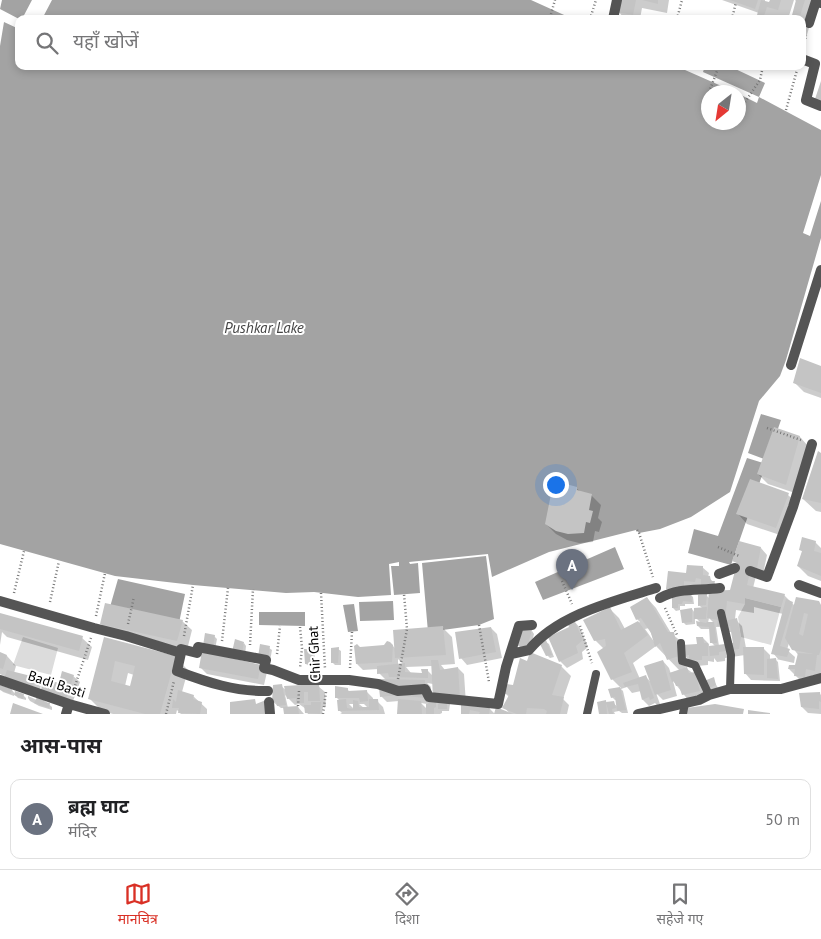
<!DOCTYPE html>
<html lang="hi">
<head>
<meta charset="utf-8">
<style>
  body { margin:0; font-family:"PT Sans","Noto Sans Devanagari",sans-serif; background:#f6f6f6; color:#202124 }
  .compass { position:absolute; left:701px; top:85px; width:45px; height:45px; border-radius:50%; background:#fff; box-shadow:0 2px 8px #0003; rotate:210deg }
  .you { position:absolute; left:555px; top:484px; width:18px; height:18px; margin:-12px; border:4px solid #fff; border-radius:50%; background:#1a73e8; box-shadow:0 0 0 8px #1a73e833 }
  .badge { display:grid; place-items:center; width:32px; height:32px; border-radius:50%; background:#d93025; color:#fff; font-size:16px; font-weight:700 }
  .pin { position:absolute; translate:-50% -41px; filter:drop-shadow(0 1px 2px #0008) }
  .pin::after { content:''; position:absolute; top:26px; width:18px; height:15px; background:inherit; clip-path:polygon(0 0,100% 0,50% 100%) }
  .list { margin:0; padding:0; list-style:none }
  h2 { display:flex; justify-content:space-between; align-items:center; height:65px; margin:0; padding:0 20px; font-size:21px }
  h2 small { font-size:16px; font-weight:400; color:#757577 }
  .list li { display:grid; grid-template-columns:32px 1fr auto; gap:15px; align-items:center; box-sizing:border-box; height:80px; margin:0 10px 10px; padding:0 10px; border:1px solid #e0e0e0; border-radius:10px }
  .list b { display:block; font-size:19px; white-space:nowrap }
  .list p { margin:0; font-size:16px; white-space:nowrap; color:#757577 }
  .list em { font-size:16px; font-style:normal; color:#757577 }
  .icon { flex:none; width:28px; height:28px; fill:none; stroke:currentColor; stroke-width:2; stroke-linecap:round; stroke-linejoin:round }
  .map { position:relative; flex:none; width:821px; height:714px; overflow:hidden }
  .search { position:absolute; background:#fff; box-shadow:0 2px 8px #0003; left:15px; right:15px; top:15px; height:55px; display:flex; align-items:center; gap:12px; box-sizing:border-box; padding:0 18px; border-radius:10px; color:#757577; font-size:19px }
  .sheet { height:155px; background:#fff }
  nav { display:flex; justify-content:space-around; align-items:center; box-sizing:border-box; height:70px; border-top:1px solid #e0e0e0; background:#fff; font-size:14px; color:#757577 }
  nav a { display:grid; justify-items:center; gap:2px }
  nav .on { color:#d93025 }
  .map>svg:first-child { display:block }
</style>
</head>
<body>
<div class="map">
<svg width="821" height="714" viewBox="0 0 821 714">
  <rect width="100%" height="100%" fill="#fff"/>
  <path fill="#dcdcdc" d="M745 598 781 607 771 645 741 637 738 617 745 604Z
    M23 637 58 648 51 675 13 665Z"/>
  <path fill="#a3a3a3" d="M2 0H32L22 19H19L0 9Z
    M52 0H531L573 19H42Z
    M4 22 19 29V66H676L735 92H708V122H738L739 94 757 103 759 97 703 72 705 66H729L765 83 759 97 821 130V175L803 233 810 236 821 201V238L786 360 780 376 759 401 730 492 691 517 660 529 639 533 636 530 549 552 492 577 488 554 409 562 410 564 418 563 420 593 394 595 391 566H399V562L389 564 391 595 358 597 314 592 286 593 193 585 115 576 0 544V46Z
    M761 414 781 420 767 460 748 453Z
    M747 458 766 464 731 565 688 553 694 529 718 536Z
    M615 547 624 569 543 600 535 582Z
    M486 556 494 619 479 625 428 632 422 563Z
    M118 579 185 594 179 623 110 607Z
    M393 601 394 620 360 621 359 602Z
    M354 604 358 631 348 632 343 605Z
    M259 612H305V626L259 625Z"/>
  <path fill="#0003" fill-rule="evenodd" d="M620 0H669L667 13 642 8 640 19 624 18 618 11Z
    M722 0H765V2L770 3 771 0H794L788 19 777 16 776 19H757L759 13Z
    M795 0H817L802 52V19H792L797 2Z
    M821 367V398L804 392 794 382Z
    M774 428 800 437 809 447 795 493 768 484 758 474Z
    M821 454V512L816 511 803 499Z
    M751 480 788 495 798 504 786 537 747 524 738 514Z
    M576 488 581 492 591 495 601 505 598 518 602 522 599 532 595 531 593 542 579 543 567 540 556 534 546 524 567 489Z
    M815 542 821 548V581L808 576 798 566 803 552 800 549Z
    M761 548 767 555 763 574 757 572 753 588 784 595 795 606 821 605V677L812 675 811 683 802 682 789 669 796 666 799 656 789 643 787 650 795 657 794 663 776 659H778L773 653 783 614 754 607V613L736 610 735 619 742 626 746 648 764 649 770 655V660L775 659 778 662 780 681 751 680 745 673V655L725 658V661L717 662 714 658V662L708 661V665L697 666 686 657 688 666 685 667 701 680 706 697 689 701 673 681 677 696 663 700 656 693 660 704 657 705 655 703 649 706 643 700 641 691 632 693 627 687 621 689 623 691 628 713H622L619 711 614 712 615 714H600L598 703H613L618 707 617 700H615L612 697 610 690 621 688 612 679 604 649 595 640 610 609 619 618 625 629 640 622 637 619 647 598 656 608 671 633 683 643V646L698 645 703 638 709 644V647L715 646 712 643 710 629H701L698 626 700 622 695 617V624L686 625 683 622 692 609 695 613 702 608 699 605 706 595 710 599 711 594 688 592 693 597 694 604H685V606H680V610L676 611 673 608V594L687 574 702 567 709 573 708 577 721 589 720 592 731 591 738 564 734 560ZM709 618 714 623H708ZM716 627H720L724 632H732L734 644 719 646ZM649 628 655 643 645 629ZM656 646 680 671 671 674 669 668 663 661 652 683 646 677 640 679 633 663Z
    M0 615 82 638 92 647 88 660 7 637 2 632 0 645Z
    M182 621 192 630 187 650 111 633 101 624Z
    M574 621 580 628 588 647 582 652 583 659 567 668 560 661Z
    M442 627 452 637 455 664 441 665 445 670 458 668 464 674 466 704 490 709 495 714H462V704H450L449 711H442V713L440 714H399V701L387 702 381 696 386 680 379 673 378 669 363 670 357 664 360 649 385 646 390 643 396 649ZM398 659 404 665H398ZM432 666 433 676 428 671 424 674 411 673 406 667ZM427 683 433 684 438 701 430 702 431 687ZM421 703 427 704V709Z
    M491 628 497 634 502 658 467 665 461 658Z
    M532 631 534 634 530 650 521 648 518 645Z
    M206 634 214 636 217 639 215 649Z
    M105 638 175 657 188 670 182 692 193 696 207 709V714H181L177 710 176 714H113L102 711 89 698ZM128 673 134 675 131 688 125 686Z
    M546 642 549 644 554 657 550 658 547 655Z
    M244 643 246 646 245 656 236 655Z
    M261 646 269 648 272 650 270 661Z
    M338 649 341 651V665H335L332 662Z
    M312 650 315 653 314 666H309L306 664Z
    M203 653 267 672 264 685 207 674 201 668Z
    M0 654 7 656 16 666 14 673 34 678 41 685 39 693 0 674Z
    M528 662 561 666 571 676 563 699 569 705 567 714H510L504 707 509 697 505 693 514 686Z
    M73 676 80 682 72 704 48 696 59 684Z
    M713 679 718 688 710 691 707 688Z
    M281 686 287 691 318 686 325 692 326 707H323L322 714H308L306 709 299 704 295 705 285 695 288 708 298 707 304 714H286L284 708H281L273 702Z
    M0 689 12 690 15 694 23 695 26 698V700L18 698 14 694V696L3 692Z
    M347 689 350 692H367L373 698V701H377L383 707 385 714H340L342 713 339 710V700L337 698ZM349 704H354V709ZM359 704H364L368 708H364Z
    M819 693 821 695V714L808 713 802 707Z
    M28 696 37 700H44L52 707V710L39 706 30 701 28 698Z"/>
  <path fill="#c4c4c4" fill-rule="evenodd" d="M619 0H636L633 15 616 12Z
    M642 0H658V4Z
    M730 0H758L755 9Z
    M761 0 769 2 770 0H781L778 10 767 7 763 19H756Z
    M796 0H805L799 19H791Z
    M821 81V102L815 99Z
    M800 358 821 366V393L793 383Z
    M774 427 800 436 786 485 757 474Z
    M818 451 821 453V503L802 499Z
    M750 479 789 493 776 528 736 514Z
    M553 484 566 487V484L577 487V490L592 494 589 510 593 511 590 523 586 522 584 533 568 534 556 531 545 524Z
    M802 537 816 541 814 551 821 553V576L797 566 802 551 799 550Z
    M739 541 761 547 757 568 751 567 747 585 785 594 781 607 745 598V604L727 601 725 621 737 618 741 637 739 649 719 652V655L710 656 709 646 733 643 730 626H717L718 620 707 618 709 591 730 590 737 563 732 561Z
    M687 565 703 566V575L710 576 711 581H715L713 589 701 588V579L696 578 695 582 684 581V586L676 587V591L666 589 668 571 686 573Z
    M691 593 692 602 683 601 682 604H678V608H672V594Z
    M707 594 706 605 698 606V595Z
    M647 597 668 632H674L679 656 667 660 660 643 655 647 651 633 641 618 636 620 630 607Z
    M796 597 819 601 821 605V649L819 655H817L815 671 806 669 805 677 794 676 795 669H788L789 665H795L798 653 814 654 792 650 785 638ZM804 613 808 614 803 636 799 634Z
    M786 599 793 602 780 646 790 649 787 657 771 654Z
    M105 603 183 620 177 641 100 624Z
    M610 607 621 630 638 621 648 635 624 653 632 672 611 680 597 652 606 646 605 639 594 641 583 620Z
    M707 607 706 619H694V608Z
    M692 608V622L682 623 680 610Z
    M0 613 83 636 79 651 0 629Z
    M574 620 583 640 576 646 578 653 559 662 548 637 569 627 567 622Z
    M696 621 706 623 707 622H714L717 643H710L709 627 697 626Z
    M443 626 446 655 395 658 393 630Z
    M491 627 496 652 459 659 455 632Z
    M522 627 532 630 527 648 516 645Z
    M205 633 215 635 213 647 203 646Z
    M104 637 176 656 160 714H145L88 699ZM115 661 135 666 130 686 111 681Z
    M696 637H703L704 643H708V656H702V660H689V655L683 656 682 645 697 644Z
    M235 639 244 642 242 654 232 652Z
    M546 640 552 655 546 656 540 644Z
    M387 641 390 642 393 645 392 662 356 664 354 646 357 644 360 647 384 645Z
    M260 644 270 646 268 659 258 657Z
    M339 647 338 663H331V648Z
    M743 647H764V675L744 674Z
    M304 649H312V664H305Z
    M202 651 261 665 258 679 199 668Z
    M0 652 7 655 3 669 0 668Z
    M530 652 562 665 552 695 564 697 560 714H546L547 711 544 709 527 708 526 714H517L502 708 509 695 503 693 506 684 513 685 520 658 527 661Z
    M776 658 778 679 767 678V659Z
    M431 660H438L440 670 458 667 460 698H433Z
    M663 660 671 690 655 695 644 666Z
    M405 663V672L422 673 421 669H428V678L389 677 388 673 377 674V666Z
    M687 667 689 673 695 672 700 691 682 695 679 686H676L674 681 672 682 669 673Z
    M7 670 35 677 33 687 4 679Z
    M62 671 74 675 66 699 41 690 43 679 59 683Z
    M646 675 654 698 650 700 649 697 642 700 638 684 625 687 623 683Z
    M714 677 716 685 706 689 704 681Z
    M378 679 425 680V698L397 695 380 697Z
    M282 684 286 705 277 706 276 702H272L273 685Z
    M319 684 320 701H308V692H304V703H296V698L287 699 284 686Z
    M0 685 12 689 11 694 0 690Z
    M335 686 348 688V691L367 690 368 701 360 702 359 698H335Z
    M620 687 626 710 617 711 615 697 611 698 608 689Z
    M178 690 194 695 193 699 202 702 200 714 178 713 179 708H172L173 699 176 702Z
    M15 691 24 694 23 699 14 695Z
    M820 692 821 702 819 701V709L801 707 799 693Z
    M37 697 44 699V702L50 703 49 708 34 703Z
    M255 699 256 704 266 700 267 714H230V702Z
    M346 699 347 708 353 709V700L358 701 359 707H369V699H378L379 710 338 711 337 700Z
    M398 699 421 701 422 714H397Z
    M436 700V707L434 708V714H426V704H428L429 701Z
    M438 700 447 701V709H438Z
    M606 700 607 714H599L597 702Z
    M461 701 490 707 489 714H479L480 712 470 710 469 714H461Z
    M614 701 616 708 612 709 613 714H609L606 702Z
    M311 702H321L320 714 305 713 304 705H311Z
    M13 703 43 714H10Z
    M715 704 744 709 743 714H686L687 708Z
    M298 706 299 714H284L283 707Z
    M496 707 513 714H494Z
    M748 710 770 713V714H748Z"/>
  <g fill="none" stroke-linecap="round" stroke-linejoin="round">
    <path stroke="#777" stroke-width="2.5" stroke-dasharray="1 2.5" stroke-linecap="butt" d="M551 14 555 0
      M590 19 596 0
      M677 19 682 0
      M732 19 736 2
      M803 49 806 35
      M709 92 719 66
      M743 105 760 80 763 66
      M786 110 797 70
      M767 428 801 440
      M637 530 639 533 653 577
      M718 547 739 556
      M562 581 572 604
      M14 593 24 551
      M321 593 325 669
      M50 602 59 561
      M665 608 677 635
      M96 616 105 573
      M128 624 134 597
      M479 625 489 682
      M580 626 592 663
      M300 627 302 648 300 668
      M184 636 193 585
      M222 641 228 588
      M250 645 253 589
      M277 654 280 626
      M350 668 352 632
      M398 679 407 629 404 594
      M73 692 91 638
      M298 706 299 691
      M166 714 174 681
      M323 714 326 692"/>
    <path stroke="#555" stroke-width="8" d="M721 613 731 655 730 689
      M681 643 682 661 695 665 709 695
      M587 714 596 674
      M683 714 685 703"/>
    <path stroke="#555" stroke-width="10" d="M613 19 617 0
      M809 23 816 1 821 3
      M802 59 815 64 806 100 821 106
      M791 365 821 270
      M750 571 767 577 793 507 812 444
      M719 574 735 568
      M799 585 821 593
      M660 598C679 587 699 591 720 588
      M0 601 94 628 126 636 181 653 177 671C206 682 236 692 268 691
      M181 649 197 653 198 647 266 660 264 668 273 670 299 680H349L378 684 398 691 425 689 429 697 498 704 506 667 519 626 532 625
      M511 654 529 650C557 615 614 601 656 588
      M0 680 69 704 105 714
      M269 702 270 714
      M66 714 69 704
      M638 714 699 700 709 695 730 689H781L821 678"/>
  </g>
  <g text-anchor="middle" stroke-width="4" stroke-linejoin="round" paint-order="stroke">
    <g font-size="14" fill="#000" stroke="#fff">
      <text transform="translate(314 654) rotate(-93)" y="5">Chir Ghat</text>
      <text transform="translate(57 684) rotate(18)" y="5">Badi Basti</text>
    </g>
    <g font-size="15" font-style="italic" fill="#444" stroke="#fff">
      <text x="264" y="333">Pushkar Lake</text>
    </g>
  </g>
</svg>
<svg class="compass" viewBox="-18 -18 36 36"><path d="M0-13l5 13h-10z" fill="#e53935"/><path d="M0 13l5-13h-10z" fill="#757577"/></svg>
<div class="you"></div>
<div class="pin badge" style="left:572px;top:590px;background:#6b7280">A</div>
<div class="search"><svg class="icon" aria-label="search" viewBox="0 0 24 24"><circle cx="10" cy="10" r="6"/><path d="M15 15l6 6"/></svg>यहाँ खोजें</div>
</div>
<section class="sheet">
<h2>आस-पास<small></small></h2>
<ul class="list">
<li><span class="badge" style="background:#6b7280">A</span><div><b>ब्रह्म घाट</b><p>मंदिर</p></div><em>50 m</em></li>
</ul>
</section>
<nav>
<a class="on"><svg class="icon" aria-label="map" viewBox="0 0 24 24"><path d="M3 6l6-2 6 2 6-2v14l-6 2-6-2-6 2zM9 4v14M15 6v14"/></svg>मानचित्र</a>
<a><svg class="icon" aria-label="directions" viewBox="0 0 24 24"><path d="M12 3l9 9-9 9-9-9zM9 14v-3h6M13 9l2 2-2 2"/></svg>दिशा</a>
<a><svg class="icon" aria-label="saved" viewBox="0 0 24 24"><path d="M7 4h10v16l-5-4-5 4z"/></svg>सहेजे गए</a>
</nav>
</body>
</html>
